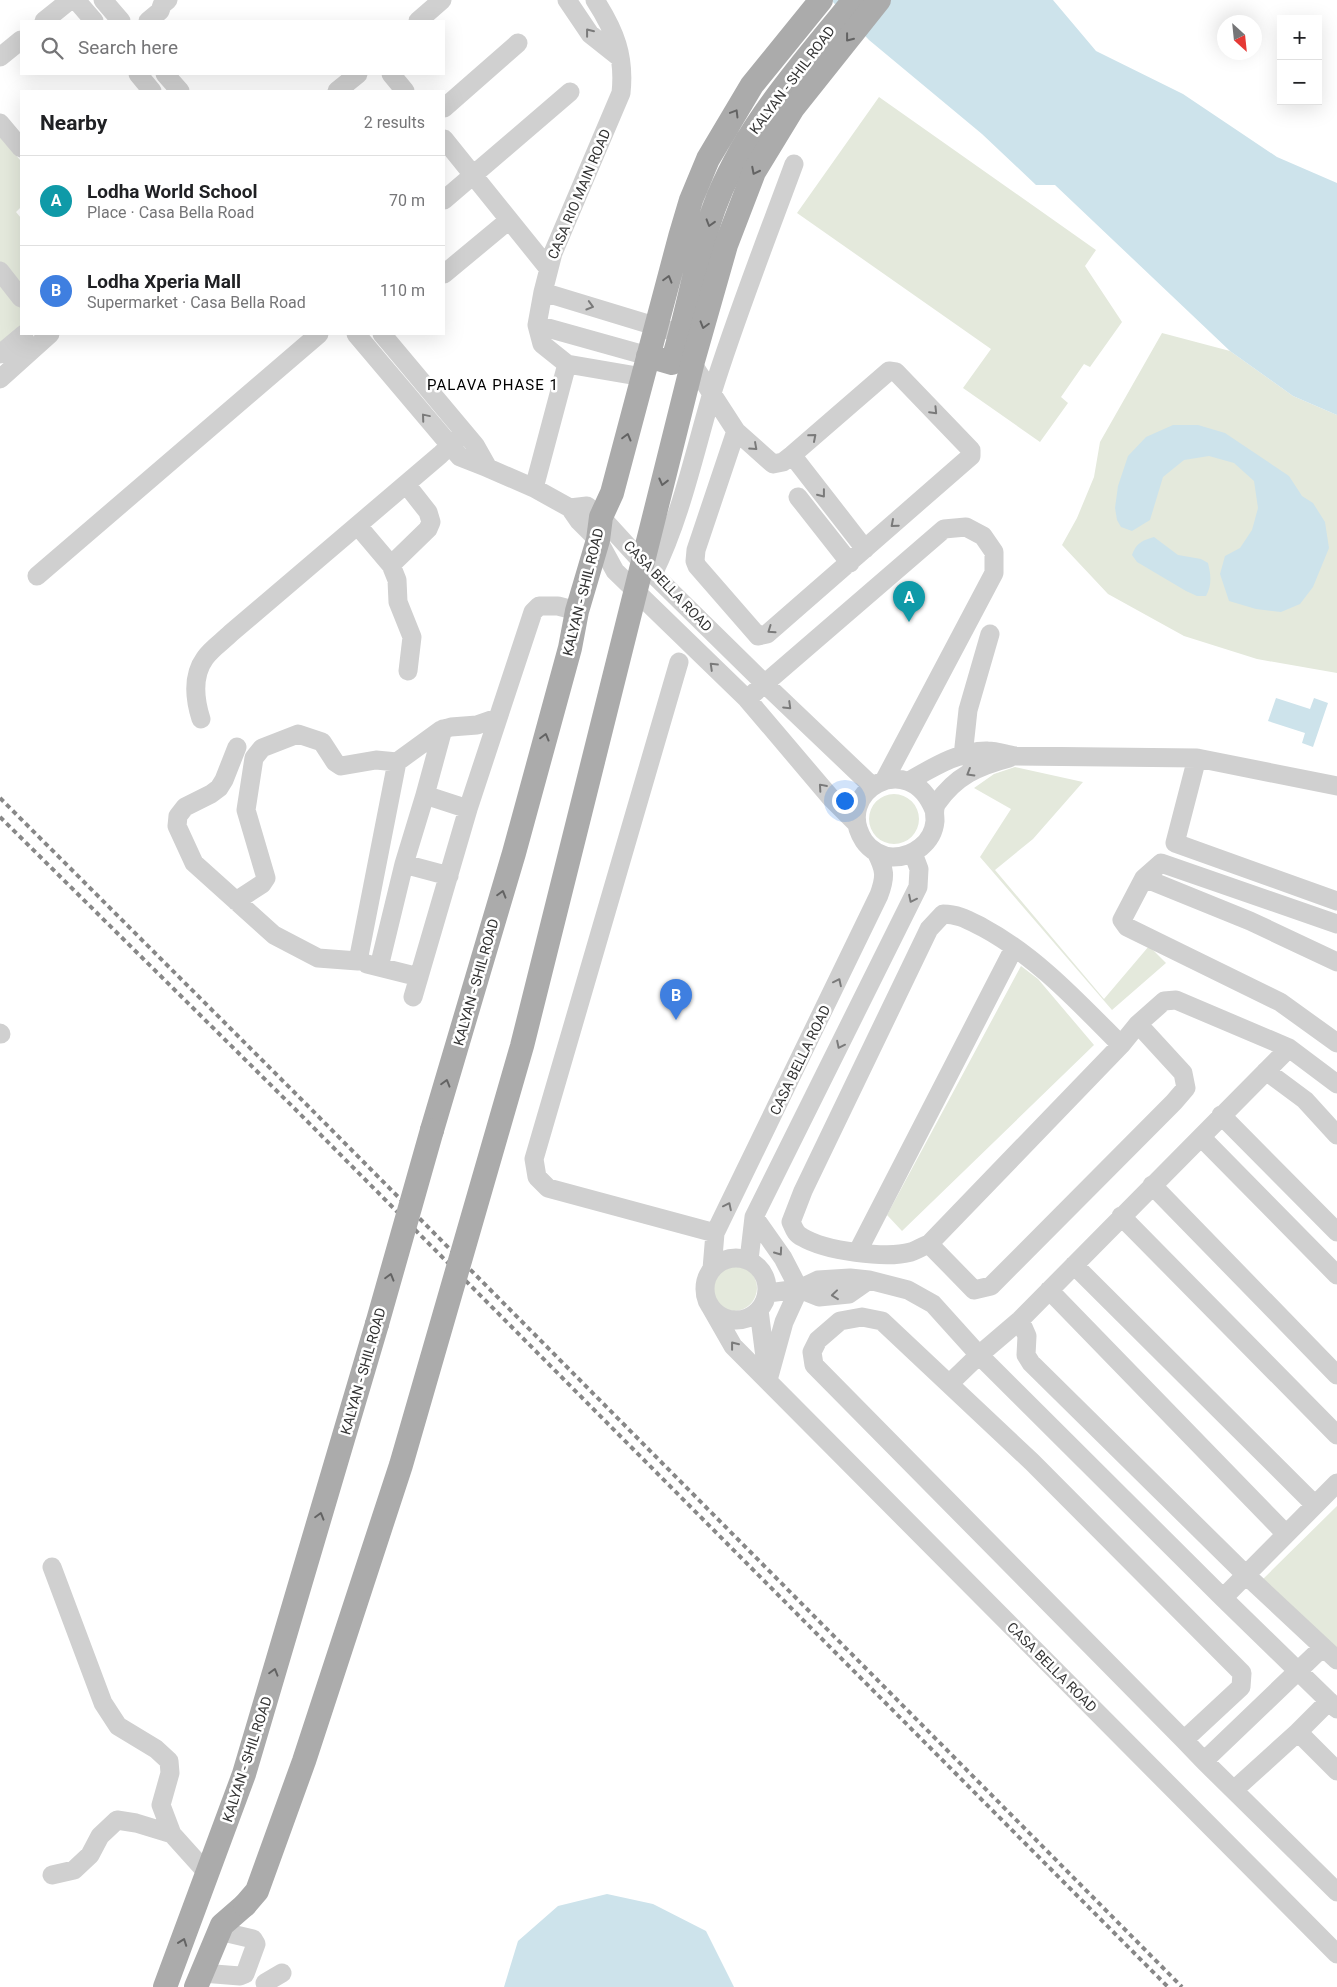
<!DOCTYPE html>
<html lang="en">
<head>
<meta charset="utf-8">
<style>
  body { margin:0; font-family:Roboto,sans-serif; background:#f6f6f6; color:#202124 }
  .controls { position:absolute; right:15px; top:15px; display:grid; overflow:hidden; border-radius:0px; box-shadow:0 5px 20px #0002 }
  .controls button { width:45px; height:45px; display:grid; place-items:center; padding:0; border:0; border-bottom:1px solid #e0e0e0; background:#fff; color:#202124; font:25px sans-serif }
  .compass { position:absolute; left:1217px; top:15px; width:45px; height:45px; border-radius:50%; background:#fff; box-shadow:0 5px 20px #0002; rotate:153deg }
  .you { position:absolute; left:844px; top:800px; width:18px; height:18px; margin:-12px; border:4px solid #fff; border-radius:50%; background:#1a73e8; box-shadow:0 0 0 8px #1a73e833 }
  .badge { display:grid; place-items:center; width:32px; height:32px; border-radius:50%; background:#e03f5d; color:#fff; font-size:16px; font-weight:700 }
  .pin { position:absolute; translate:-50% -41px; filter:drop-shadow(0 1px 2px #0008) }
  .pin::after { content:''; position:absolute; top:26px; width:18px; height:15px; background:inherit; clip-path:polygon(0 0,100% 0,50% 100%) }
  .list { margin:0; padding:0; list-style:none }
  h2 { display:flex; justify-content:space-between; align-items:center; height:65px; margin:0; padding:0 20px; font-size:21px }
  h2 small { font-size:16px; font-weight:400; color:#757577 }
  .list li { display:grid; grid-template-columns:32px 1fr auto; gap:15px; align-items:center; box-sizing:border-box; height:90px; padding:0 20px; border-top:1px solid #e0e0e0 }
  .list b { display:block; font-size:19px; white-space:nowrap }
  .list p { margin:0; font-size:16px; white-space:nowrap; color:#757577 }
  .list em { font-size:16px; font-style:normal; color:#757577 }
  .icon { flex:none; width:28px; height:28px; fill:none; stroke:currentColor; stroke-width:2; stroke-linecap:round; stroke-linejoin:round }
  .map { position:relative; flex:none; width:1337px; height:1987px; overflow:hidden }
  .search { position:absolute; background:#fff; box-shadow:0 5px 20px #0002; left:20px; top:20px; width:425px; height:55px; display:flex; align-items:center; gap:12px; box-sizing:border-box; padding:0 18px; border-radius:0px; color:#757577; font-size:19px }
  .panel { position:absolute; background:#fff; box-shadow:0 5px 20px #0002; left:20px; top:90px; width:425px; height:245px; border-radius:0px }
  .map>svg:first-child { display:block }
</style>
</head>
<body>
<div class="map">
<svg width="1337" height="1987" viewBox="0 0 1337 1987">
  <rect width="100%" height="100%" fill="#fff"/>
  <path fill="#e4e9dc" d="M879 97 1096 250 1085 266 1122 322 1090 367 1084 364 1061 397 1068 403 1040 442 963 388 991 349 797 213Z
    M0 137 21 161V207L16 212 21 218V334H34L0 362Z
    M1162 333 1230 351 1293 396 1337 415V673L1257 659 1184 636 1108 594 1062 545 1077 518 1094 477 1100 442Z
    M1015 767 1083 782 1033 839 995 870 1104 999 1149 946 1166 963 1112 1010 980 857 1011 809 974 788 994 774Z
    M869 819a25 25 0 1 1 50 0a25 25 0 1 1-50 0Z
    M1021 966 1038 979 1094 1045 902 1231 887 1215Z
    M711 1288a23 23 0 1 1 46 0a23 23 0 1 1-46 0Z
    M1337 1506V1659L1262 1580Z"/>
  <path fill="#cde3eb" d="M831 0H1053L1096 51 1183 94 1277 157 1337 183V415L1293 396 1230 351 1055 185H1036L982 134 869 40Z
    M1173 425H1198L1225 433 1289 476 1302 496 1313 503 1325 522 1329 548 1313 587 1300 604 1281 612 1256 609 1229 601 1220 574 1225 556 1240 548 1252 530 1258 508 1254 481 1234 463 1209 456 1184 460 1163 477 1150 520 1132 531 1121 527 1117 520 1115 508 1118 486 1128 456 1146 437Z
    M1154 537 1178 555 1201 559 1208 563C1211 575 1212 585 1206 596H1197L1186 591 1137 562 1132 555C1136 543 1143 540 1154 537Z
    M1276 698 1310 709 1314 698 1328 703 1313 747 1302 743 1305 733 1268 721Z
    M607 1894 653 1904 706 1931 734 1987H504L518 1941 558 1906Z"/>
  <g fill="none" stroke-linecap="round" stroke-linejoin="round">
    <path stroke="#d0d0d0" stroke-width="19" d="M76 0 94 21
      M103 0 121 21
      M567 0 590 34 619 57
      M595 0C615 31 625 56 621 93L553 253 543 292 537 325 542 344 567 364 643 377
      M44 21 70 0
      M148 21 160 11 162 5 168 0
      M418 21 442 0
      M0 57 21 40
      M138 74 152 91
      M165 74 180 91
      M391 74 405 91
      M337 91 358 74
      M444 108 518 43
      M0 123 21 148
      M444 139 548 268
      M444 200 570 92
      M0 271 21 298
      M444 274 509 220
      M543 292 668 330
      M537 325 648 356
      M356 334 460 457 488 468 534 488 570 508 579 521 598 540 615 571 747 699 831 798 855 822
      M382 334 475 445 488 468
      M0 354 24 334
      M690 360 736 431 773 464 783 462 792 455 889 371 896 372 971 450V456L767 634 758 636 697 566 695 561 696 550 736 431
      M0 379 50 334
      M792 455 865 549
      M534 488 567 364
      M798 497 850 563
      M570 508 587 506 601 517 653 574 765 684 872 786
      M358 526 391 565 397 580 398 602 412 637 408 671
      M391 565 428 529 431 522 428 512 406 484
      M653 574C681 517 694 454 712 393 736 316 766 240 794 164
      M37 576 319 334
      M679 662 534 1159 537 1177 548 1188 715 1233
      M747 699 944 529 966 527 983 536 994 552V573L884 781
      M201 719C195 700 192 676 205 658 211 649 223 641 231 633L440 455 464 432
      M443 729 425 795 468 809
      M237 747 224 780 219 788 211 794 185 807 178 816 177 826 194 863 274 935 318 958 358 961 397 762
      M963 756 968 710 990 634
      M1197 758 1175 843 1337 901
      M397 762 441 730 451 727 477 725 497 718
      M909 781C932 768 961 750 988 751 997 751 1007 755 1015 756L1197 758 1337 786
      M934 810C909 747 832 792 864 841 870 850 882 857 893 857 913 857 933 843 935 821 935 814 933 809 937 803 956 776 978 766 1009 758
      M404 864 449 876
      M1144 878 1250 921 1337 962
      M236 901 262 884 266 878 246 810 254 758 262 748 298 734 322 742 335 762 341 766 376 760 397 762
      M1337 924 1161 863 1144 878 1122 920 1127 927 1280 1002 1337 1043
      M367 964 419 977
      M379 967 404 864 425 795
      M413 997 468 809 533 612 539 606H558L577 611
      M0 1033 1 1034
      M1121 1045C1078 1002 1036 956 982 927 968 920 958 914 943 914L929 929 803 1191 791 1222C794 1228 795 1234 802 1237 825 1251 886 1259 911 1252 917 1250 923 1246 929 1244L1121 1045 1138 1024 1164 1001 1176 1000 1289 1048 1337 1084
      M1266 1071 1305 1100 1337 1135
      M1221 1115 1337 1232
      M1201 1137 1337 1275
      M1152 1185 1337 1375
      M1121 1216 1337 1435
      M754 1217 783 1258 799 1289 819 1297 849 1294 869 1280
      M929 1244 974 1290 991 1286 1174 1102 1186 1088 1183 1073 1138 1024
      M858 1251 1014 948
      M705 1289a31 31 0 1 1 62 0a31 31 0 1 1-62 0Z
      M749 1260 754 1217 918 887 919 869 913 853
      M1074 1265 1315 1505
      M712 1269 715 1233 879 895C886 876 885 870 876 852
      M1049 1290 1286 1534
      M768 1293 799 1289 818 1280 850 1278 869 1280 908 1290 933 1304 979 1355 1223 1598 1337 1709
      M709 1304 733 1346 1337 1954
      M759 1310 767 1373
      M1020 1320 1027 1336 1026 1355 1031 1363 1246 1575 1323 1647
      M768 1380 784 1322 799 1289
      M949 1384 979 1355 1020 1320 1289 1048
      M52 1567 103 1703 118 1726 156 1749 169 1761 170 1773 161 1805 172 1834 208 1874
      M1223 1598 1337 1483
      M1298 1732 1337 1771
      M1184 1740 1241 1687 1242 1673 1032 1462 882 1321 862 1317 840 1321 818 1340 812 1352 814 1365 1184 1740 1204 1761 1323 1647 1337 1660
      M1204 1761 1337 1892
      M1234 1790 1298 1732 1329 1701
      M52 1875 74 1870 90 1855 100 1836 117 1820 136 1823 172 1834
      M202 1973 240 1976 245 1974 256 1944 253 1939 219 1931
      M265 1983 282 1973"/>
    <path stroke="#ababab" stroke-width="24" d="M648 356 672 363C688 312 696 258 714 208 743 128 802 65 854 0
      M432 1130 514 853 570 648 577 611 598 540 601 517 612 493 680 237 691 200 708 159 752 85 821 0
      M165 1987 244 1774 377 1324
      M196 1987 222 1925 245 1905"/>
    <path stroke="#888" stroke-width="4" stroke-dasharray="5 4" stroke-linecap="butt" d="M0 798 305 1103 1182 1987
      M0 817 295 1109 1168 1987"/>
    <path stroke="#ababab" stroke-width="24" d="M377 1324 432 1130
      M245 1905 257 1891 304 1761 401 1465 522 1046 693 361 726 245 754 172 793 108 879 0"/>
  </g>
  <defs><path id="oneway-chevron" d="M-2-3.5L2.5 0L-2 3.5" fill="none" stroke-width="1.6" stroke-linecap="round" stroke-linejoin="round" transform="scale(1.25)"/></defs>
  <g stroke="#7a7a7a">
    <use href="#oneway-chevron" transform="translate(589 32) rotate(-128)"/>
    <use href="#oneway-chevron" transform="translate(590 306) rotate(16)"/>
    <use href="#oneway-chevron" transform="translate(934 411) rotate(46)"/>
    <use href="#oneway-chevron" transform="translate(425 417) rotate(-130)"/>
    <use href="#oneway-chevron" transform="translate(813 437) rotate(-41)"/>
    <use href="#oneway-chevron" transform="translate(754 447) rotate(42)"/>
    <use href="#oneway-chevron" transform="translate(822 494) rotate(52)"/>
    <use href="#oneway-chevron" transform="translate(894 524) rotate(139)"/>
    <use href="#oneway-chevron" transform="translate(771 630) rotate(145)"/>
    <use href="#oneway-chevron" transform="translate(713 666) rotate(-136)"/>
    <use href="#oneway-chevron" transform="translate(788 706) rotate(44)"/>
    <use href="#oneway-chevron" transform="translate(970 773) rotate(149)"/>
    <use href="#oneway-chevron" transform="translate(822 787) rotate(-131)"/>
    <use href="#oneway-chevron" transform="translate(912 899) rotate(116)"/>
    <use href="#oneway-chevron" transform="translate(838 982) rotate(-64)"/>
    <use href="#oneway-chevron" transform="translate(840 1045) rotate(116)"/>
    <use href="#oneway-chevron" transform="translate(728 1206) rotate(-64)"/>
    <use href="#oneway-chevron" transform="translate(779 1252) rotate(55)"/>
    <use href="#oneway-chevron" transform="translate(835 1295) rotate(174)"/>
    <use href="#oneway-chevron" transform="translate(734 1345) rotate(-128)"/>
  </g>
  <g stroke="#636363">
    <use href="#oneway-chevron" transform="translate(849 38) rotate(128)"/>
    <use href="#oneway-chevron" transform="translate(735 113) rotate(-59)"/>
    <use href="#oneway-chevron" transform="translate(755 171) rotate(117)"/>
    <use href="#oneway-chevron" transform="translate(710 223) rotate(107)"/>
    <use href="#oneway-chevron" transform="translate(668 279) rotate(-74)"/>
    <use href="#oneway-chevron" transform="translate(704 325) rotate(106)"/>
    <use href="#oneway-chevron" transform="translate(627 437) rotate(-75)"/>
    <use href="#oneway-chevron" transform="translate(663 482) rotate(104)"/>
    <use href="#oneway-chevron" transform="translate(545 737) rotate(-75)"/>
    <use href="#oneway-chevron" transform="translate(502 894) rotate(-74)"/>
    <use href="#oneway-chevron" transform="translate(446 1083) rotate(-74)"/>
    <use href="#oneway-chevron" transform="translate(390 1277) rotate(-74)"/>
    <use href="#oneway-chevron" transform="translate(320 1516) rotate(-74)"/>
    <use href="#oneway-chevron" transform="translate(274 1672) rotate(-74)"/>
    <use href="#oneway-chevron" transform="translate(183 1942) rotate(-70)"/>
  </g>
  <g text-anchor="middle" stroke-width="5" stroke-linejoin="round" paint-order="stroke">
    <g font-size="14" fill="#333" stroke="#fff">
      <text transform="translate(792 80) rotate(-53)" y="5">KALYAN - SHIL ROAD</text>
      <text transform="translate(579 194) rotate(-67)" y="5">CASA RIO MAIN ROAD</text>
      <text transform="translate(668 586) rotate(46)" y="5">CASA BELLA ROAD</text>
      <text transform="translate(583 592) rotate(-76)" y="5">KALYAN - SHIL ROAD</text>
      <text transform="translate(476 982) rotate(-74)" y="5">KALYAN - SHIL ROAD</text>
      <text transform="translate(800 1060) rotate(-64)" y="5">CASA BELLA ROAD</text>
      <text transform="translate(363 1371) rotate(-74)" y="5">KALYAN - SHIL ROAD</text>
      <text transform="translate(1052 1667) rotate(45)" y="5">CASA BELLA ROAD</text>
      <text transform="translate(247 1759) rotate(-72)" y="5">KALYAN - SHIL ROAD</text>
    </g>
    <g font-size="15" letter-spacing="1" fill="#000" stroke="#fff">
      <text x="493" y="390">PALAVA PHASE 1</text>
    </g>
  </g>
</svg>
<div class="controls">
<button>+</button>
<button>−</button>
</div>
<svg class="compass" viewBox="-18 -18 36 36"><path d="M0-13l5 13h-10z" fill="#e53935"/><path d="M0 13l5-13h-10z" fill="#757577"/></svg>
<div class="you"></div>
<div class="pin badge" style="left:909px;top:622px;background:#0f9aa8">A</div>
<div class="pin badge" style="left:676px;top:1020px;background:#3f7fe0">B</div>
<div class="search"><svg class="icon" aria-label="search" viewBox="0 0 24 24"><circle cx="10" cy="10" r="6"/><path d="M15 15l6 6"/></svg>Search here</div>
<section class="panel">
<h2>Nearby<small>2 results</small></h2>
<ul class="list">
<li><span class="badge" style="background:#0f9aa8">A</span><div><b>Lodha World School</b><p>Place · Casa Bella Road</p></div><em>70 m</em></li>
<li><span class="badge" style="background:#3f7fe0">B</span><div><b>Lodha Xperia Mall</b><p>Supermarket · Casa Bella Road</p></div><em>110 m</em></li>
</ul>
</section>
</div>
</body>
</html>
